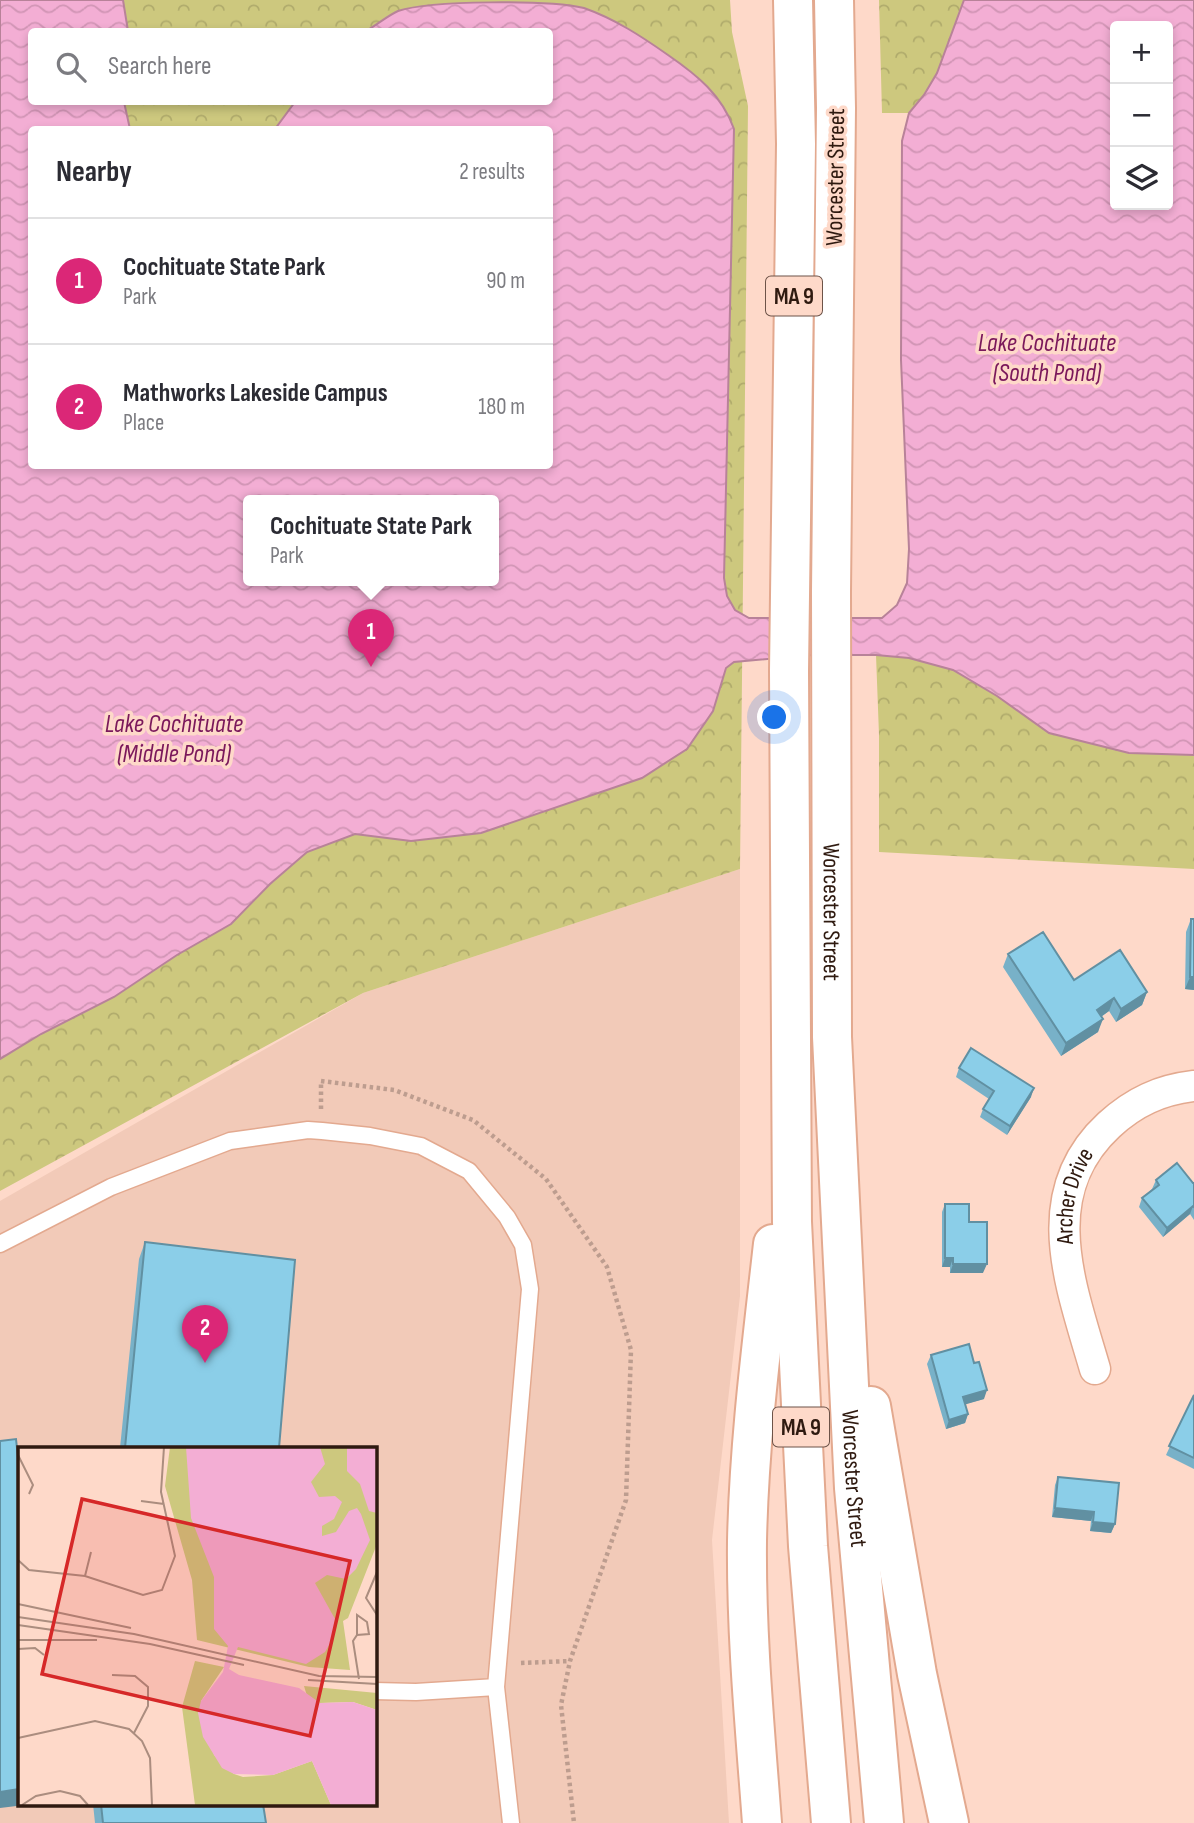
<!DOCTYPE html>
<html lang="en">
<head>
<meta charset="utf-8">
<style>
  body { margin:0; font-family:"Sofia Sans Condensed",sans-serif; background:#f2f2f3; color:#2b2b33 }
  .controls { position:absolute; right:21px; top:21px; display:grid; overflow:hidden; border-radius:7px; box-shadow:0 4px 10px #0003 }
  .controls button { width:63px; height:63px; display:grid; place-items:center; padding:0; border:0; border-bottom:2px solid #e1e1e2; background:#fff; color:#2b2b33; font:35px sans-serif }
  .you { position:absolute; left:775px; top:718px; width:24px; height:24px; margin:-18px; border:5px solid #fff; border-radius:50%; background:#1a73e8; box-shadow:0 0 0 10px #1a73e833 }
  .badge { display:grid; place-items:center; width:46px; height:46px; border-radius:50%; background:#db2777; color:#fff; font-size:23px; font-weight:700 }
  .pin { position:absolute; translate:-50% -58px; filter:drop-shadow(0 2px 4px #0008) }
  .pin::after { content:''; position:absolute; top:37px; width:24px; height:21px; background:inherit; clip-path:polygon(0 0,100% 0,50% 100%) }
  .popup { position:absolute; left:243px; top:495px; width:256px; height:91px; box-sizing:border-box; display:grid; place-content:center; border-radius:7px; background:#fff; filter:drop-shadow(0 2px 5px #0005); font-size:23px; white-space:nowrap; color:#7c7c81 }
  .popup b { font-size:26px; color:#2b2b33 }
  .popup::after { content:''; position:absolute; left:50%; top:100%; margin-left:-14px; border:14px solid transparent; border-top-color:#fff }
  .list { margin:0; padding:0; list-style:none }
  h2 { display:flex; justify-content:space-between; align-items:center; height:91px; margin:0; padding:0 28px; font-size:30px }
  h2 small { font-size:23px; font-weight:400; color:#7c7c81 }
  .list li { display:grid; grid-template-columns:46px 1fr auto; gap:21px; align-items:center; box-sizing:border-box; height:126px; padding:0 28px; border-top:2px solid #e1e1e2 }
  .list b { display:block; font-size:26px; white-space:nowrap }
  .list p { margin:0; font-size:23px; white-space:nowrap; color:#7c7c81 }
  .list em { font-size:23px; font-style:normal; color:#7c7c81 }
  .icon { flex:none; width:38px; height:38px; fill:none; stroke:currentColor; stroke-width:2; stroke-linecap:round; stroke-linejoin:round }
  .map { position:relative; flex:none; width:1194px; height:1823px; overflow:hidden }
  .search { position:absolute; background:#fff; box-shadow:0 4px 10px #0003; left:28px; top:28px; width:525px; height:77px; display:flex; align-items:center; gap:18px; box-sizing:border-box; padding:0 24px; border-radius:7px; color:#7c7c81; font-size:26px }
  .panel { position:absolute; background:#fff; box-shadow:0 4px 10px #0003; left:28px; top:126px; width:525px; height:343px; border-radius:7px }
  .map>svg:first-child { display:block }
</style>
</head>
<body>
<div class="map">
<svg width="1194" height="1823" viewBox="0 0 1194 1823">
  <defs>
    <pattern id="park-crowns" width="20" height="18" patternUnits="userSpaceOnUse" patternTransform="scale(1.75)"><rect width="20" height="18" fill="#cdc87e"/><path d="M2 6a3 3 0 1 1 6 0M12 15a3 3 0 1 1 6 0" fill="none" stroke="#b0ab6c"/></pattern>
    <pattern id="water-waves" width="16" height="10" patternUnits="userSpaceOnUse" patternTransform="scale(1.75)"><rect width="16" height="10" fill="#f3aed4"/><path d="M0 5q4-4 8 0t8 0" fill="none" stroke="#d195b5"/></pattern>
  </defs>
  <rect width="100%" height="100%" fill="#fed9c9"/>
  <path fill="#f2cab8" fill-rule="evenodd" d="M740 869V1296L712 1540 729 1823H0V1201L363 993ZM19 1448H374V1804H19Z"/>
  <path fill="url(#park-crowns)" fill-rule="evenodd" d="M0 0H730L732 32 748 106 740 869 363 993 0 1191ZM32 32H550V102H32ZM32 130H550V466H32ZM248 501H494V581H248Z
    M879 0H964L937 73 924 95 909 113H882Z
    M876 655 909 658 953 670 997 696 1129 753 1194 755V869L879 852V735Z"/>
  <path fill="url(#water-waves)" stroke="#b88299" stroke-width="2" fill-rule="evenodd" d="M0 0H123L128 31 32 32V102H124L130 129 32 130V466H550V130L275 129 295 102H550V32L366 31C377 25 387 16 398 11 431 0 549 0 584 8 615 19 641 36 668 55 697 75 722 95 734 129L724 578 727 596 735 610 749 618H882L897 605 907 583 909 549 901 360 902 141 909 113 924 95 937 73 964 0H1194V755L1129 753 1049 733 997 696 953 670 909 658 876 655H813L734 662 726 668 713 711 687 749 642 778 481 833 411 841 355 834 307 852 270 884 231 924 177 955 114 997 41 1034 0 1059ZM1115 26H1168V205H1115ZM248 501H494V581H248Z"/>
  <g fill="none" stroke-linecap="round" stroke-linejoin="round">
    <defs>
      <path id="service" d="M0 1244 111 1187 230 1141 308 1130 322 1131 370 1136 421 1146 469 1171 507 1217 523 1245 530 1289 496 1687 511 1823
        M374 1691 416 1692 496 1687"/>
      <g id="minor">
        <path id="s1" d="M1095 1369C1071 1286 1034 1194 1109 1125 1134 1102 1160 1090 1194 1086"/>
      </g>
      <g id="trunk">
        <path d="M793 0 796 144 789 671 792 1222 808 1546 831 1823"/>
        <path id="s2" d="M834 0 836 108 831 592 832 1037 854 1488 884 1823"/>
        <path d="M871 1406 917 1674 949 1823"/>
        <path d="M762 1823C755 1729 746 1635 747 1541 749 1442 762 1343 773 1244"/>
      </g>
    </defs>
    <use href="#service" stroke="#e3a98f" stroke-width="19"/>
    <use href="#minor" stroke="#e3a98f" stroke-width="33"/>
    <use href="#trunk" stroke="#e3a98f" stroke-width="42"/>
    <path stroke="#bd9d8f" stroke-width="4.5" stroke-dasharray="3.5 3.5" stroke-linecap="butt" d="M321 1109V1081L394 1090 473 1120 546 1179 607 1267 631 1350 626 1500 570 1661 561 1705 574 1823
      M521 1663 570 1661"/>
    <use href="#service" stroke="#fff" stroke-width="16"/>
    <use href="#minor" stroke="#fff" stroke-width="30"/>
    <use href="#trunk" stroke="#fff" stroke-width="38"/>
  </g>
  <path fill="#78b1c8" d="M1191 919H1194V990L1185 989 1186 932Z
    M1008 954 1074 980 1147 992 1142 1005 1116 1022 1109 1011 1101 1017 1098 1032 1061 1056 1003 967Z
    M959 1068 1031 1097 1007 1135 980 1117 983 1109 989 1099 956 1077Z
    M1156 1180 1194 1183V1220L1190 1214 1163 1237 1139 1207 1142 1198 1152 1189Z
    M945 1204 969 1222 983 1273H950V1267H942V1212Z
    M145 1242 279 1448H120L139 1259Z
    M931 1355 984 1399 965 1404 968 1414 965 1423 946 1429 927 1364Z
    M1194 1395V1469L1166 1455Z
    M1058 1477 1115 1524 1111 1533 1090 1531 1091 1521 1052 1517 1055 1485Z
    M93 1804H263L266 1823H95Z"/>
  <path fill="#6190a2" d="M1190 977H1194V990L1185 989Z
    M1147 992 1142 1005 1116 1022 1121 1009Z
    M1114 998 1109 1011 1092 1023 1097 1010Z
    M1103 1019 1098 1032 1061 1056 1066 1043Z
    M1034 1088 1031 1097 1007 1135 1010 1126Z
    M1193 1206 1190 1214 1163 1237 1167 1228Z
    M945 1258H953L950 1267H942Z
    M953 1264H987L983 1273H950Z
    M987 1390 984 1399 960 1406 963 1397Z
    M968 1414 965 1423 946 1429 949 1420Z
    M1055 1508 1094 1512 1091 1521 1052 1517Z
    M1093 1522 1115 1524 1111 1533 1090 1531Z
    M19 1789V1804H33L0 1808V1792Z"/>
  <path fill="#8bcee8" stroke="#6190a2" stroke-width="2" d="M1191 919H1194V977H1190Z
    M1043 932 1074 980 1120 950 1147 992 1121 1009 1114 998 1097 1010 1103 1019 1066 1043 1008 954Z
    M971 1048 1034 1088 1010 1126 983 1109 994 1091 959 1068Z
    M1177 1163 1193 1183H1194V1207L1193 1206 1167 1228 1142 1198 1159 1185 1156 1180Z
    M945 1204H969V1222H987V1264H953V1258H945Z
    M145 1242 295 1260 279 1448H125Z
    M969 1344 974 1363 979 1362 987 1390 963 1397 968 1414 949 1420 931 1355Z
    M1194 1395V1458L1169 1446Z
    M16 1439 19 1467V1789L0 1792V1441Z
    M1058 1477 1119 1483 1115 1524 1093 1522 1094 1512 1055 1508Z
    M101 1804H263L266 1823H103Z"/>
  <g text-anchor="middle" stroke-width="7" stroke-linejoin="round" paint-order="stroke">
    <g fill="#fed9c9" stroke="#6d5348" stroke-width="2">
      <rect x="766" y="276.5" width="56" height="39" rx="5"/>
      <rect x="773" y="1407.5" width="56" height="39" rx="5"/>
    </g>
    <g font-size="23" font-weight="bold" fill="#2f1a10">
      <text x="794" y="304">MA 9</text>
      <text x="801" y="1435">MA 9</text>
    </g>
    <g font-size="24" fill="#2f1a10" stroke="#fed9c9">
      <text transform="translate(835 177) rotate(-89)" y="8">Worcester Street</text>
      <text dy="8" stroke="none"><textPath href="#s2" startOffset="912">Worcester Street</textPath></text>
      <text dy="8" stroke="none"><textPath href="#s1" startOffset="178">Archer Drive</textPath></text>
      <text dy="8" stroke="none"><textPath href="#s2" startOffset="1479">Worcester Street</textPath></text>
    </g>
    <g font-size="26" font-style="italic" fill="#7b185b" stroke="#fed9c9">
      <text x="1047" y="351">Lake Cochituate<tspan x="1047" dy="30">(South Pond)</tspan></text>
      <text x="174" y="732">Lake Cochituate<tspan x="174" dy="30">(Middle Pond)</tspan></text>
    </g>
  </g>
  <g transform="translate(18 1447)">
    <rect width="359" height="359" fill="#fed9c9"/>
    <path d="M152 0H359V97L330 171 325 174 332 223 291 220 179 193 174 133 147 39ZM177 214 206 220 183 254 196 308 216 327 225 330 255 328 294 314 313 358H177L164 260ZM286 239 359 246V263L335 255 302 256 289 249Z" fill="#cdc87e"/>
    <path d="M168 0H302L307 17 293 35 301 50 317 49 324 55 316 72 304 79V89L318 85 331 64 339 61 343 67 352 93 338 122 328 132 309 128 297 136 317 172 315 191 307 205 288 217 220 200 211 222 221 228 281 241 302 256 335 255 359 263V358H313L294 314 255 328 216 327 204 321 185 290 180 266 183 254 205 225 210 199 196 182V130L173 71ZM329 0 359 1V66L351 64 342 37 329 24Z" fill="#f3aed4"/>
    <path fill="none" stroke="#ab8d7f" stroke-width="2" d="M0 8 15 38 11 47M123 54 146 57M0 113 11 123 67 129 125 148 144 143 157 109 143 45 146 0M359 125 348 151 359 168M67 129 73 105M0 157 113 181M0 170 116 187 301 229 359 230M0 178 132 197 226 218M339 188V168L349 175 351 187 339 188 335 194 341 232M0 193H79M0 202 17 201 26 208M94 228 117 229 130 240V259L116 286M290 233 359 237M0 291 77 274 111 282 124 294 132 311 134 358M4 358 18 349 42 344 62 349 70 358"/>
    <path fill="#d62828" fill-opacity="0.15" stroke="#d62828" stroke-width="3.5" d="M64 52 332 114 292 289 24 227Z"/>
    <rect width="359" height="359" fill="none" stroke="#2f1a10" stroke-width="3.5"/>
  </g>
</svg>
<div class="controls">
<button>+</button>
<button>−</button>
<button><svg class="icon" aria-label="layers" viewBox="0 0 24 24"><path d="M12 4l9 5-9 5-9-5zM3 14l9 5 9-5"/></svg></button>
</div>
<div class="you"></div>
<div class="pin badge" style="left:371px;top:667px">1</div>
<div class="popup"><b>Cochituate State Park</b>Park</div>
<div class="pin badge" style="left:205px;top:1363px">2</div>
<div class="search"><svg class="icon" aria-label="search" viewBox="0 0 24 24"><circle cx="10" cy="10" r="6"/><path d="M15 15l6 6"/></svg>Search here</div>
<section class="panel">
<h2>Nearby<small>2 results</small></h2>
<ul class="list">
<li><span class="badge">1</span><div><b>Cochituate State Park</b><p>Park</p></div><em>90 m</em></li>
<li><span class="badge">2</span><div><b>Mathworks Lakeside Campus</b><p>Place</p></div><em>180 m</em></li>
</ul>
</section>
</div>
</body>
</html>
